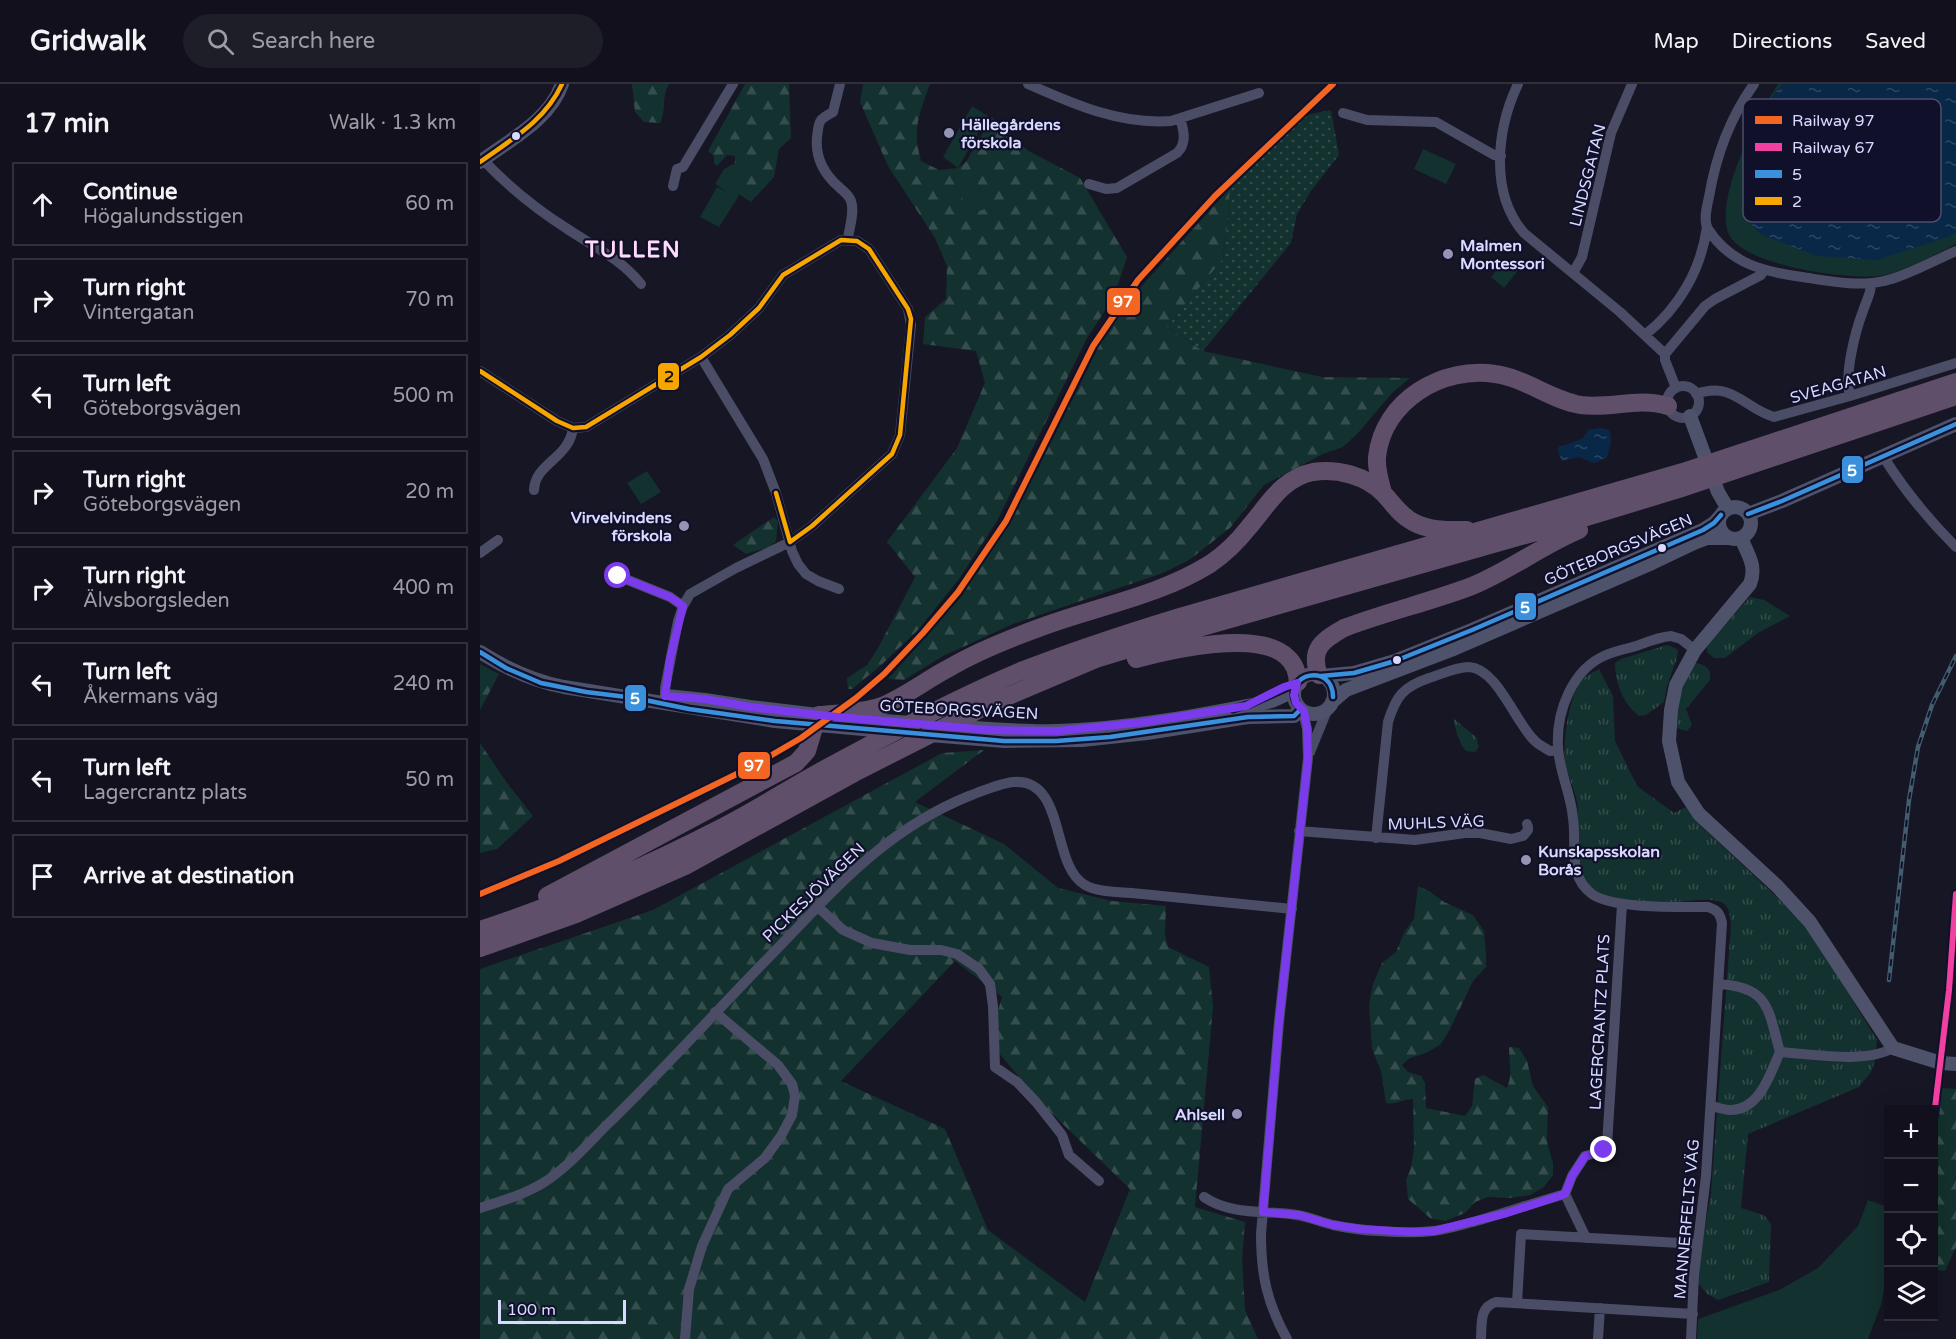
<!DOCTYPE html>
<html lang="en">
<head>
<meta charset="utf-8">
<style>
  body { margin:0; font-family:"Varela Round",sans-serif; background:#1e1e29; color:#f1f3f6 }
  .controls { position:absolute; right:18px; bottom:18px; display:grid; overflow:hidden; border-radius:0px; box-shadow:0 6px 24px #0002 }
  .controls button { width:54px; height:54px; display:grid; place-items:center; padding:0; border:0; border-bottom:2px solid #30303b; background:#11101c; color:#f1f3f6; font:30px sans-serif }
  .scale { position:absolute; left:18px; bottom:15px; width:128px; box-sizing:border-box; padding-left:6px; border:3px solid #d9daff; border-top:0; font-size:16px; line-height:21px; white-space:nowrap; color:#d9daff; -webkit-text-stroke:4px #11102b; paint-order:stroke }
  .stop { position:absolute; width:18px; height:18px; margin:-14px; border:4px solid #7c3aed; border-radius:50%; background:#fff }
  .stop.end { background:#7c3aed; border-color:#fff; box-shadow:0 2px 6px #0008 }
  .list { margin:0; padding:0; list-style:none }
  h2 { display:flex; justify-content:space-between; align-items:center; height:78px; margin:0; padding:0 24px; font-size:26px }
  h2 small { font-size:20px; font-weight:400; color:#9c9da3 }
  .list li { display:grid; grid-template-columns:39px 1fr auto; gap:18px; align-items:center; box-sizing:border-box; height:84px; margin:0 12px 12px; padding:0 12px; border:2px solid #30303b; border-radius:0px }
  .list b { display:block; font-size:22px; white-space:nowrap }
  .list p { margin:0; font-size:20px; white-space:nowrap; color:#9c9da3 }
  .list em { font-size:20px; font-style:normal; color:#9c9da3 }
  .icon { flex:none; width:33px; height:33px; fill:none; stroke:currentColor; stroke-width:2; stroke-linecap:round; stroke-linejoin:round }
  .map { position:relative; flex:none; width:1476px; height:1255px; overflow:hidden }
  header { display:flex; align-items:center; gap:36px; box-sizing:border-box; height:84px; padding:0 30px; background:#11101c; border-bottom:2px solid #30303b }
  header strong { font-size:28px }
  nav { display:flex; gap:33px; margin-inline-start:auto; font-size:21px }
  .search { width:420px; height:54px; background:#1e1e29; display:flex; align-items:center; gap:15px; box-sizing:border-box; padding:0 21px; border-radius:33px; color:#9c9da3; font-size:22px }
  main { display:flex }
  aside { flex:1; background:#11101c }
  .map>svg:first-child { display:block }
</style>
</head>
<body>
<header>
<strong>Gridwalk</strong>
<div class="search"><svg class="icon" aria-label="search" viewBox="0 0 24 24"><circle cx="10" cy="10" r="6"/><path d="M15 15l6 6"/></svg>Search here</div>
<nav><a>Map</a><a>Directions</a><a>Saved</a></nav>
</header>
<main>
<aside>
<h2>17 min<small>Walk · 1.3 km</small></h2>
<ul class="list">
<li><svg class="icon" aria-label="ahead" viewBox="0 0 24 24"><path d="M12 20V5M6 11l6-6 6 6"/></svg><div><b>Continue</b><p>Högalundsstigen</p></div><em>60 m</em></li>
<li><svg class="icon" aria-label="right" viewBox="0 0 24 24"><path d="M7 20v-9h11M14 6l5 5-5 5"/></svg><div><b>Turn right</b><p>Vintergatan</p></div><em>70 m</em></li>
<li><svg class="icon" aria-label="left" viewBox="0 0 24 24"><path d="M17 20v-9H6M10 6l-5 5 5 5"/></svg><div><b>Turn left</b><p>Göteborgsvägen</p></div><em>500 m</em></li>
<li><svg class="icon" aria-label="right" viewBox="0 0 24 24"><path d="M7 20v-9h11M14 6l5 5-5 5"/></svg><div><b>Turn right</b><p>Göteborgsvägen</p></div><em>20 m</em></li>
<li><svg class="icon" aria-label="right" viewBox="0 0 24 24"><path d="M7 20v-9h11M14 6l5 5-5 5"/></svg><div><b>Turn right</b><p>Älvsborgsleden</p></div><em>400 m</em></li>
<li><svg class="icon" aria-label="left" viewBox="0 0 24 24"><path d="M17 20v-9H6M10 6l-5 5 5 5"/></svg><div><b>Turn left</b><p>Åkermans väg</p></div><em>240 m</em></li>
<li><svg class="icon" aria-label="left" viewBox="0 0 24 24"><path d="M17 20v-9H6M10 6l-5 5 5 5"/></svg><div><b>Turn left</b><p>Lagercrantz plats</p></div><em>50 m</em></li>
<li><svg class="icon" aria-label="arrive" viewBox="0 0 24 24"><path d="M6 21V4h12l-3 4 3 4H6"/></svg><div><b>Arrive at destination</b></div></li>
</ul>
</aside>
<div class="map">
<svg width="1476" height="1255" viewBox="0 0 1476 1255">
  <defs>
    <pattern id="grass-tufts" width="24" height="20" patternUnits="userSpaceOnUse" patternTransform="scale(1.5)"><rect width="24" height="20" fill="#13312e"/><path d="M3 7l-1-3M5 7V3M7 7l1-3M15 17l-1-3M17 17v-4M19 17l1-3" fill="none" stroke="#354e4d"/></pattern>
    <pattern id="forest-firs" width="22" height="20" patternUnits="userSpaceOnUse" patternTransform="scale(1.5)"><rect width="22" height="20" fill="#13312e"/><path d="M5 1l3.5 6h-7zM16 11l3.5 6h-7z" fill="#354e4d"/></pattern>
    <pattern id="garden-dots" width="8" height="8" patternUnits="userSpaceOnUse" patternTransform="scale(1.5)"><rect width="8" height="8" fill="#13312e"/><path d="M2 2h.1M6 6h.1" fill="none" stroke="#354e4d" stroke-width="1.8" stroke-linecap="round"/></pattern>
    <pattern id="water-ripples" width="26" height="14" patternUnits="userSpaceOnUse" patternTransform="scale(1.5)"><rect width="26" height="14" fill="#092848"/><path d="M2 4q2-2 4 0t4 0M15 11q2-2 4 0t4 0" fill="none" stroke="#2c4763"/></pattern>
  </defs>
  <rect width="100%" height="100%" fill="#171625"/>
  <path fill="url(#grass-tufts)" d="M1270 513 1284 516 1310 532 1278 549 1245 574H1234L1227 568V561Z
    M1187 561 1193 563 1198 566 1197 574 1187 602 1184 618 1166 631 1159 632C1143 620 1135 599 1135 579L1141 575Z
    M1215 579C1225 580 1232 585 1230 596L1206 625 1212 641 1207 647 1196 644C1198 618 1201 602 1215 579Z
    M1119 585 1133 612 1135 657 1157 702 1194 729 1206 723 1223 744 1316 831 1341 864 1397 956 1395 977 1391 988 1379 1003 1268 1050 1261 1124 1284 1131 1291 1140 1289 1198 1238 1216 1227 1210 1218 1199 1219 1177 1231 1109 1251 841C1250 833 1250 825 1244 820 1235 812 1207 818 1195 818 1177 818 1132 817 1118 808 1115 806 1109 802 1107 800 1096 785 1100 737 1097 718 1095 706 1089 695 1086 683 1081 664 1089 614 1100 598 1105 592 1112 589 1119 585Z
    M973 634 996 653 999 663 995 668 986 667 982 662 977 650Z"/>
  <path fill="url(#forest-firs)" fill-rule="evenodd" d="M152 0H189C181 13 187 25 180 39L164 38 155 28Z
    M265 0H309L311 54 299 65 294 93 271 118 254 107 255 72 247 71 237 82 234 79V72L228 67Z
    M383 0H450C439 31 432 44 441 77L459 86 478 84 486 78 512 33 547 66 600 94 647 173 634 213 607 254 517 437 479 495 438 546 399 583 372 605H368L367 594 387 581 398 564 435 493 407 458 477 364 505 299 496 267 443 260 445 233 466 215 467 182 455 154 408 82 380 18Z
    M750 104 749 125 743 175 687 243 723 267 842 293 930 294 913 308 877 350 863 363 843 370 784 401 750 444 709 476 683 489 533 540 463 572 424 596 408 595 482 512 515 460 553 394 620 260 650 215Z
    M294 433 298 437 296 457 289 463 266 470 253 461Z
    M0 580 19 590 0 626Z
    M0 659 27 699 53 732 17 765 0 769Z
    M504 666 435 718 524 760 578 804 632 817 686 822 685 850 688 863 729 883 733 923 715 1123 765 1138 762 1176 765 1226 778 1255H0V885L173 826 462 669ZM475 877 522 913 509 957 559 1017 650 1105 605 1218 508 1146 465 1045 361 997Z
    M938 802 949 807 964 818 993 831 1004 847 1006 872V883L993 897 970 945 961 960 946 969 930 974 922 981 928 988 941 992 945 999 946 1024 985 1032 992 1022 995 995 1003 991 1027 1004C1033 989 1029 979 1029 963L1039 964 1047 977 1053 1002 1068 1023 1067 1058 1073 1079V1091L1064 1103 1050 1111 1030 1114 1008 1113 995 1118 985 1129 965 1137 950 1134 928 1115 926 1096 931 1084 934 1064 933 1015C922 1015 917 1021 906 1019L901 987 892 965 889 920 893 900 902 879 916 868 925 847 934 835Z
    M1461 1004 1476 1005V1163L1465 1187 1454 1185V1047Z"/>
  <path fill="#13312e" d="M1298 0H1476V160C1456 170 1423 188 1400 192 1369 196 1259 182 1248 148 1235 112 1278 31 1298 0Z
    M492 22 508 32 478 84 463 73Z
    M943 65 976 80 966 100 934 85Z
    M264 74 266 94 257 115 239 143 220 133 237 103 247 108 235 100 244 85Z
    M491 85 507 124 489 131 473 92Z
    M1027 174 1040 184 1024 204 1011 193Z
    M167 387 181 408 161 420 147 399Z
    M1388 1116 1408 1123V1185L1401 1221 1388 1255H1217L1218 1235 1299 1206 1338 1184 1378 1142Z"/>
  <path fill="url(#garden-dots)" d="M851 26 859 71 831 107 817 130 811 159 723 267 687 243 743 175 749 125 750 104 826 31Z"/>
  <path fill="url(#water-ripples)" d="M1302 0H1476V149L1468 153 1397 176 1337 172 1282 151 1271 140 1265 108 1279 67 1292 13Z
    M1120 344 1129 346C1133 356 1130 363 1127 373L1114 379 1099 373 1082 377 1078 367 1079 362C1089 361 1095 357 1103 354L1108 346Z"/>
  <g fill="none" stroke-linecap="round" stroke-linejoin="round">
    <path stroke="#4b4d66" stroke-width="10" d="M360 0 353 28C338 36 339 37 337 53 335 74 344 90 359 103 364 108 369 111 371 117 375 128 369 144 368 155
      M548 0C593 20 640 41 691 37L779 9
      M1038 0C1017 44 1009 109 1044 149L1140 228 1185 270V276L1196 304
      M1274 0C1249 35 1236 71 1229 113 1227 122 1223 137 1228 145 1250 180 1285 188 1322 193 1349 197 1378 203 1404 197 1425 193 1455 176 1476 167
      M863 29 887 36 956 38 1014 71 1021 72
      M3 76C27 101 56 125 86 144 111 161 141 175 161 200
      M609 100 626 105 637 104 697 69C707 59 704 47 700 34
      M193 102 197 85 203 83 253 0
      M1093 189 1102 173 1131 49 1152 0
      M1165 251C1199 224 1221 186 1227 143
      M1185 270 1225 222 1235 215 1281 191 1283 187
      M221 273 283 375 296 409 312 467 318 480 326 490 338 497 359 505
      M0 287 77 337 93 344 106 343 221 273 250 251 279 224 303 191 361 156 377 157 389 165 428 225 431 241 420 351 412 370 332 442 310 458 256 484 210 510 203 522 198 537 185 604V612
      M1187 318a16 16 0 1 1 32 0a16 16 0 1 1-32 0Z
      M1216 310C1254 297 1263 324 1294 333L1370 312 1476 279
      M1370 312C1364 291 1375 248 1383 227 1386 217 1391 210 1391 200
      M1403 372C1424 406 1448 435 1476 463
      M54 406C55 379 89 375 93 344
      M0 469 18 456
      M138 492 190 513 203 522
      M830 668 848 624
      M819 747 935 756 985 749H1000L1031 755 1043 752 1048 746V743L1047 740
      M896 754 908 638C916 612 923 603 949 594 962 590 976 583 989 583 1017 584 1036 640 1055 657 1059 661 1065 664 1070 667L1078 666
      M338 823 363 846 392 859 430 866H461L477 870 499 885 510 900 513 922 515 983 537 998 556 1018 582 1051 589 1071 619 1097
      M1300 968C1332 970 1385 980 1413 964
      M1231 1022C1237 1023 1244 1026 1250 1026 1280 1026 1290 990 1300 968 1288 926 1290 903 1239 900
      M1085 1110 1092 1092 1105 1072 1124 1067 1127 1061 1142 820
      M1085 1110 1106 1154
      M724 1113C752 1132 786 1126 817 1131 829 1133 841 1138 853 1141 880 1147 925 1150 953 1147 966 1146 980 1141 993 1138 1024 1129 1054 1119 1085 1110
      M0 1124C22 1117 43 1111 63 1099 89 1083 110 1057 132 1036 188 981 240 923 295 867 356 804 405 746 489 712 502 707 518 700 533 698 587 694 570 781 605 801 618 809 646 808 662 810 712 815 762 820 812 825
      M1037 1219 1041 1150 1218 1160
      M205 1255 209 1205 222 1162 248 1105 285 1074 301 1052 312 1031 315 1012 312 1000 298 981 235 928
      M807 1255C787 1219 781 1191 781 1150L799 938 828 674 827 645 823 627
      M1001 1255C1002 1240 999 1223 1016 1218L1213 1230
      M1118 1255 1120 1224
      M1211 1255 1214 1191 1226 1092 1242 839C1240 829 1237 826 1228 823 1201 823 1132 825 1112 810 1087 792 1097 761 1093 734 1091 710 1079 687 1078 663 1076 628 1092 585 1126 571 1135 567 1146 565 1156 562 1167 558 1179 553 1191 552L1201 555 1215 566"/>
    <path stroke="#4e526b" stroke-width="14" d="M0 78C29 56 70 36 82 0
      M1210 332 1238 408 1248 425
      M1239 439a16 16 0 1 1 32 0a16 16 0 1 1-32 0Z
      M1268 430 1302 417 1476 340
      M1261 454C1268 471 1277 482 1270 500L1215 566 1196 601 1191 626 1189 657 1198 698 1219 730 1297 802 1330 838 1413 964 1461 979 1476 980
      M0 568C27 585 53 597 84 603L295 637 416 648
      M814 610a20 20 0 1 1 40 0a20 20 0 1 1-40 0Z
      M841 592 874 589 915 577 992 546 1223 446 1234 439 1241 431
      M187 612 225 616 270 623 346 632
      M852 618 866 606 971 566 1172 479 1214 459 1227 454H1249
      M365 634 430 639
      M467 642C504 645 541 648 577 647 649 645 722 631 792 617L803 612 816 600
      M450 651 524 657 602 656 667 649 768 633 814 632 821 625"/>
    <path stroke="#5f4f6a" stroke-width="18" d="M903 409C900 397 896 385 897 373 903 316 963 282 1015 290 1046 294 1070 316 1101 321 1131 325 1157 313 1188 322
      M656 575C690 566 779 545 807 573 815 580 817 588 818 598
      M839 591C829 565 843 556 864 544 906 528 950 518 992 502 1029 487 1061 462 1099 446
      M339 631C360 629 382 629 402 622 426 612 446 596 469 584 496 568 526 556 556 545 613 523 677 513 730 480 745 470 758 457 769 443 788 421 802 394 833 388 857 384 887 392 904 410 914 421 920 431 933 438 949 447 969 446 987 446
      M67 812 316 679 327 667 336 637 352 634
      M0 846C82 819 161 785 239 745 279 725 317 699 358 678 417 646 479 613 541 587 592 567 644 550 696 534L1203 388 1476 298
      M0 864 96 830 205 782 374 689 512 619 616 575 698 550 1080 441 1199 405 1476 312"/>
    <defs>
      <path id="rail" d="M1409 896 1429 716 1438 663 1452 621 1476 572"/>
    </defs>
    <use href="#rail" stroke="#425d6c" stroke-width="4.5"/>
    <use href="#rail" stroke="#11102b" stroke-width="2" stroke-dasharray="7" stroke-linecap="butt"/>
    <defs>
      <path id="bus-1" d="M1268 430 1302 417 1476 340
        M0 568 26 584 61 599 106 608 155 614 209 625 295 637 524 657H576L630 653 768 633 814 632 821 625
        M841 592 874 589 915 577 992 546 1223 446 1234 439 1241 431
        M816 619C803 589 853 578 853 613
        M753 625 770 620 817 599"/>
      <path id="bus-2" d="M0 78C32 55 65 37 82 0
        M0 287 77 337 93 344 106 343 221 273 250 251 279 224 303 191 361 156 377 157 389 165 428 225 431 235 420 351 412 370 332 442 310 458 296 409"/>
    </defs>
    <use href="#bus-1" stroke="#11102b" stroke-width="9"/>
    <use href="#bus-2" stroke="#11102b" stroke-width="9"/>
    <use href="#bus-1" stroke="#3a90db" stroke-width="4.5"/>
    <use href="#bus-2" stroke="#f7a600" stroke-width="4.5"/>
    <defs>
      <path id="rail-1" d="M0 810 79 777 271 683 321 654 376 614 404 590 443 549 478 508 526 437 613 262 658 196 735 112 853 0"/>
      <path id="rail-2" d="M1454 1032 1469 906 1476 810"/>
    </defs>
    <use href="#rail-1" stroke="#11102b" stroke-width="10"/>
    <use href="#rail-2" stroke="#11102b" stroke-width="10"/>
    <use href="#rail-1" stroke="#f26522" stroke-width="6"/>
    <use href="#rail-2" stroke="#f240a1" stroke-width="6"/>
  </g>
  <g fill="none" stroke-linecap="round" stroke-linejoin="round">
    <path stroke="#7c3aed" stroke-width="8" d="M138 492 190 513 203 522 190 575 185 612 225 615 270 623 357 633 510 646 578 647 665 638 766 622 804 603 817 599 814 611 816 619 824 627 827 645 828 674 799 938 783 1128 819 1131 853 1141 880 1145 932 1148 954 1147 1027 1129 1085 1110 1092 1092 1105 1072 1124 1066"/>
  </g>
  <g fill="#9595b3" stroke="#11102b" stroke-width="2">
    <circle cx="469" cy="49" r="6"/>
    <circle cx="968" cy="170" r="6"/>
    <circle cx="204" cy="442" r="6"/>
    <circle cx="1046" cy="776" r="6"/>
    <circle cx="757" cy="1030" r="6"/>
  </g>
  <g fill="#d9daff" stroke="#11102b" stroke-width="2">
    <circle cx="36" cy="52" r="5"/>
    <circle cx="1182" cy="464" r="5"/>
    <circle cx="917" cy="576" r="5"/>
  </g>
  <g text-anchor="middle" stroke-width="4.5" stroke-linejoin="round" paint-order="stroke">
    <g font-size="16" font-weight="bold" fill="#d9daff" stroke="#11102b" text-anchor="start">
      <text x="481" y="46">Hällegårdens<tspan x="481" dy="18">förskola</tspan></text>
      <text x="980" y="167">Malmen<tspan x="980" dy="18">Montessori</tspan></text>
      <text x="192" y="439" text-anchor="end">Virvelvindens<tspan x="192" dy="18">förskola</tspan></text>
      <text x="1058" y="773">Kunskapsskolan<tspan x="1058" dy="18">Borås</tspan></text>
      <text x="745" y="1036" text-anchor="end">Ahlsell</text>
    </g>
    <g font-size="16" fill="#d9daff" stroke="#11102b">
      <text transform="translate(1107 91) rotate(-76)" y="6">LINDSGATAN</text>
      <text transform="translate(1358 300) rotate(-16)" y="6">SVEAGATAN</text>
      <text transform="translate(1138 465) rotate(-23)" y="6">GÖTEBORGSVÄGEN</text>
      <text transform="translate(479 625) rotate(3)" y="6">GÖTEBORGSVÄGEN</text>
      <text transform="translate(956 738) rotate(-2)" y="6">MUHLS VÄG</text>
      <text transform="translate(333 808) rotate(-44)" y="6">PICKESJÖVÄGEN</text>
      <text transform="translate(1119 938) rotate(-87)" y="6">LAGERCRANTZ PLATS</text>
      <text transform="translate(1206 1135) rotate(-85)" y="6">MANNERFELTS VÄG</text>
    </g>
    <g font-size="22" font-weight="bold" letter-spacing="1.5" fill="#ffdbf7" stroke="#11102b">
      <text x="153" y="173">TULLEN</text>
    </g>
  </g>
  <rect x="1263" y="15" width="198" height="123" rx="9" fill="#11102b" stroke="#4d4d6b" stroke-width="1.5"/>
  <rect x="1275" y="32" width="27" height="8" fill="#f26522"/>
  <rect x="1275" y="59" width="27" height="8" fill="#f240a1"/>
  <rect x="1275" y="86" width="27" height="8" fill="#3a90db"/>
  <rect x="1275" y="113" width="27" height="8" fill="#f7a600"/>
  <g font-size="16" fill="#d9daff">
    <text x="1312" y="42">Railway 97</text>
    <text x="1312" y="69">Railway 67</text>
    <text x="1312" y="96">5</text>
    <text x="1312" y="123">2</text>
  </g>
  <g stroke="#11102b" stroke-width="2">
    <rect x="626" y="203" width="35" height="29" rx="6" fill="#f26522"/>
    <rect x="177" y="278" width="23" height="29" rx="6" fill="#f7a600"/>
    <rect x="1361" y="371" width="23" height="29" rx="6" fill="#3a90db"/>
    <rect x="1034" y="508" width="23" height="29" rx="6" fill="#3a90db"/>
    <rect x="144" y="600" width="23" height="28" rx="6" fill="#3a90db"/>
    <rect x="257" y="667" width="34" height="29" rx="6" fill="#f26522"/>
  </g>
  <g font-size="16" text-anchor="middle" font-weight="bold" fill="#fff">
    <text x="643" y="223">97</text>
    <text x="1372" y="392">5</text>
    <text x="1045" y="529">5</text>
    <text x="155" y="620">5</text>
    <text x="274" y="687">97</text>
  </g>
  <g font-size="16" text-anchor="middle" font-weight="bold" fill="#111">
    <text x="189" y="298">2</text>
  </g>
</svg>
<div class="controls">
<button>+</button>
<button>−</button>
<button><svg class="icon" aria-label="locate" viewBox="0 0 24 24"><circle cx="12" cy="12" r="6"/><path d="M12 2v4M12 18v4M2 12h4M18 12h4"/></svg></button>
<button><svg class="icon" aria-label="layers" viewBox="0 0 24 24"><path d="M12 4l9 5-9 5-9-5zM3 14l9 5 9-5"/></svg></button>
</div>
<div class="scale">100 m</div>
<div class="stop" style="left:138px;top:492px"></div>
<div class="stop end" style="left:1124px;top:1066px"></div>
</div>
</main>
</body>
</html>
